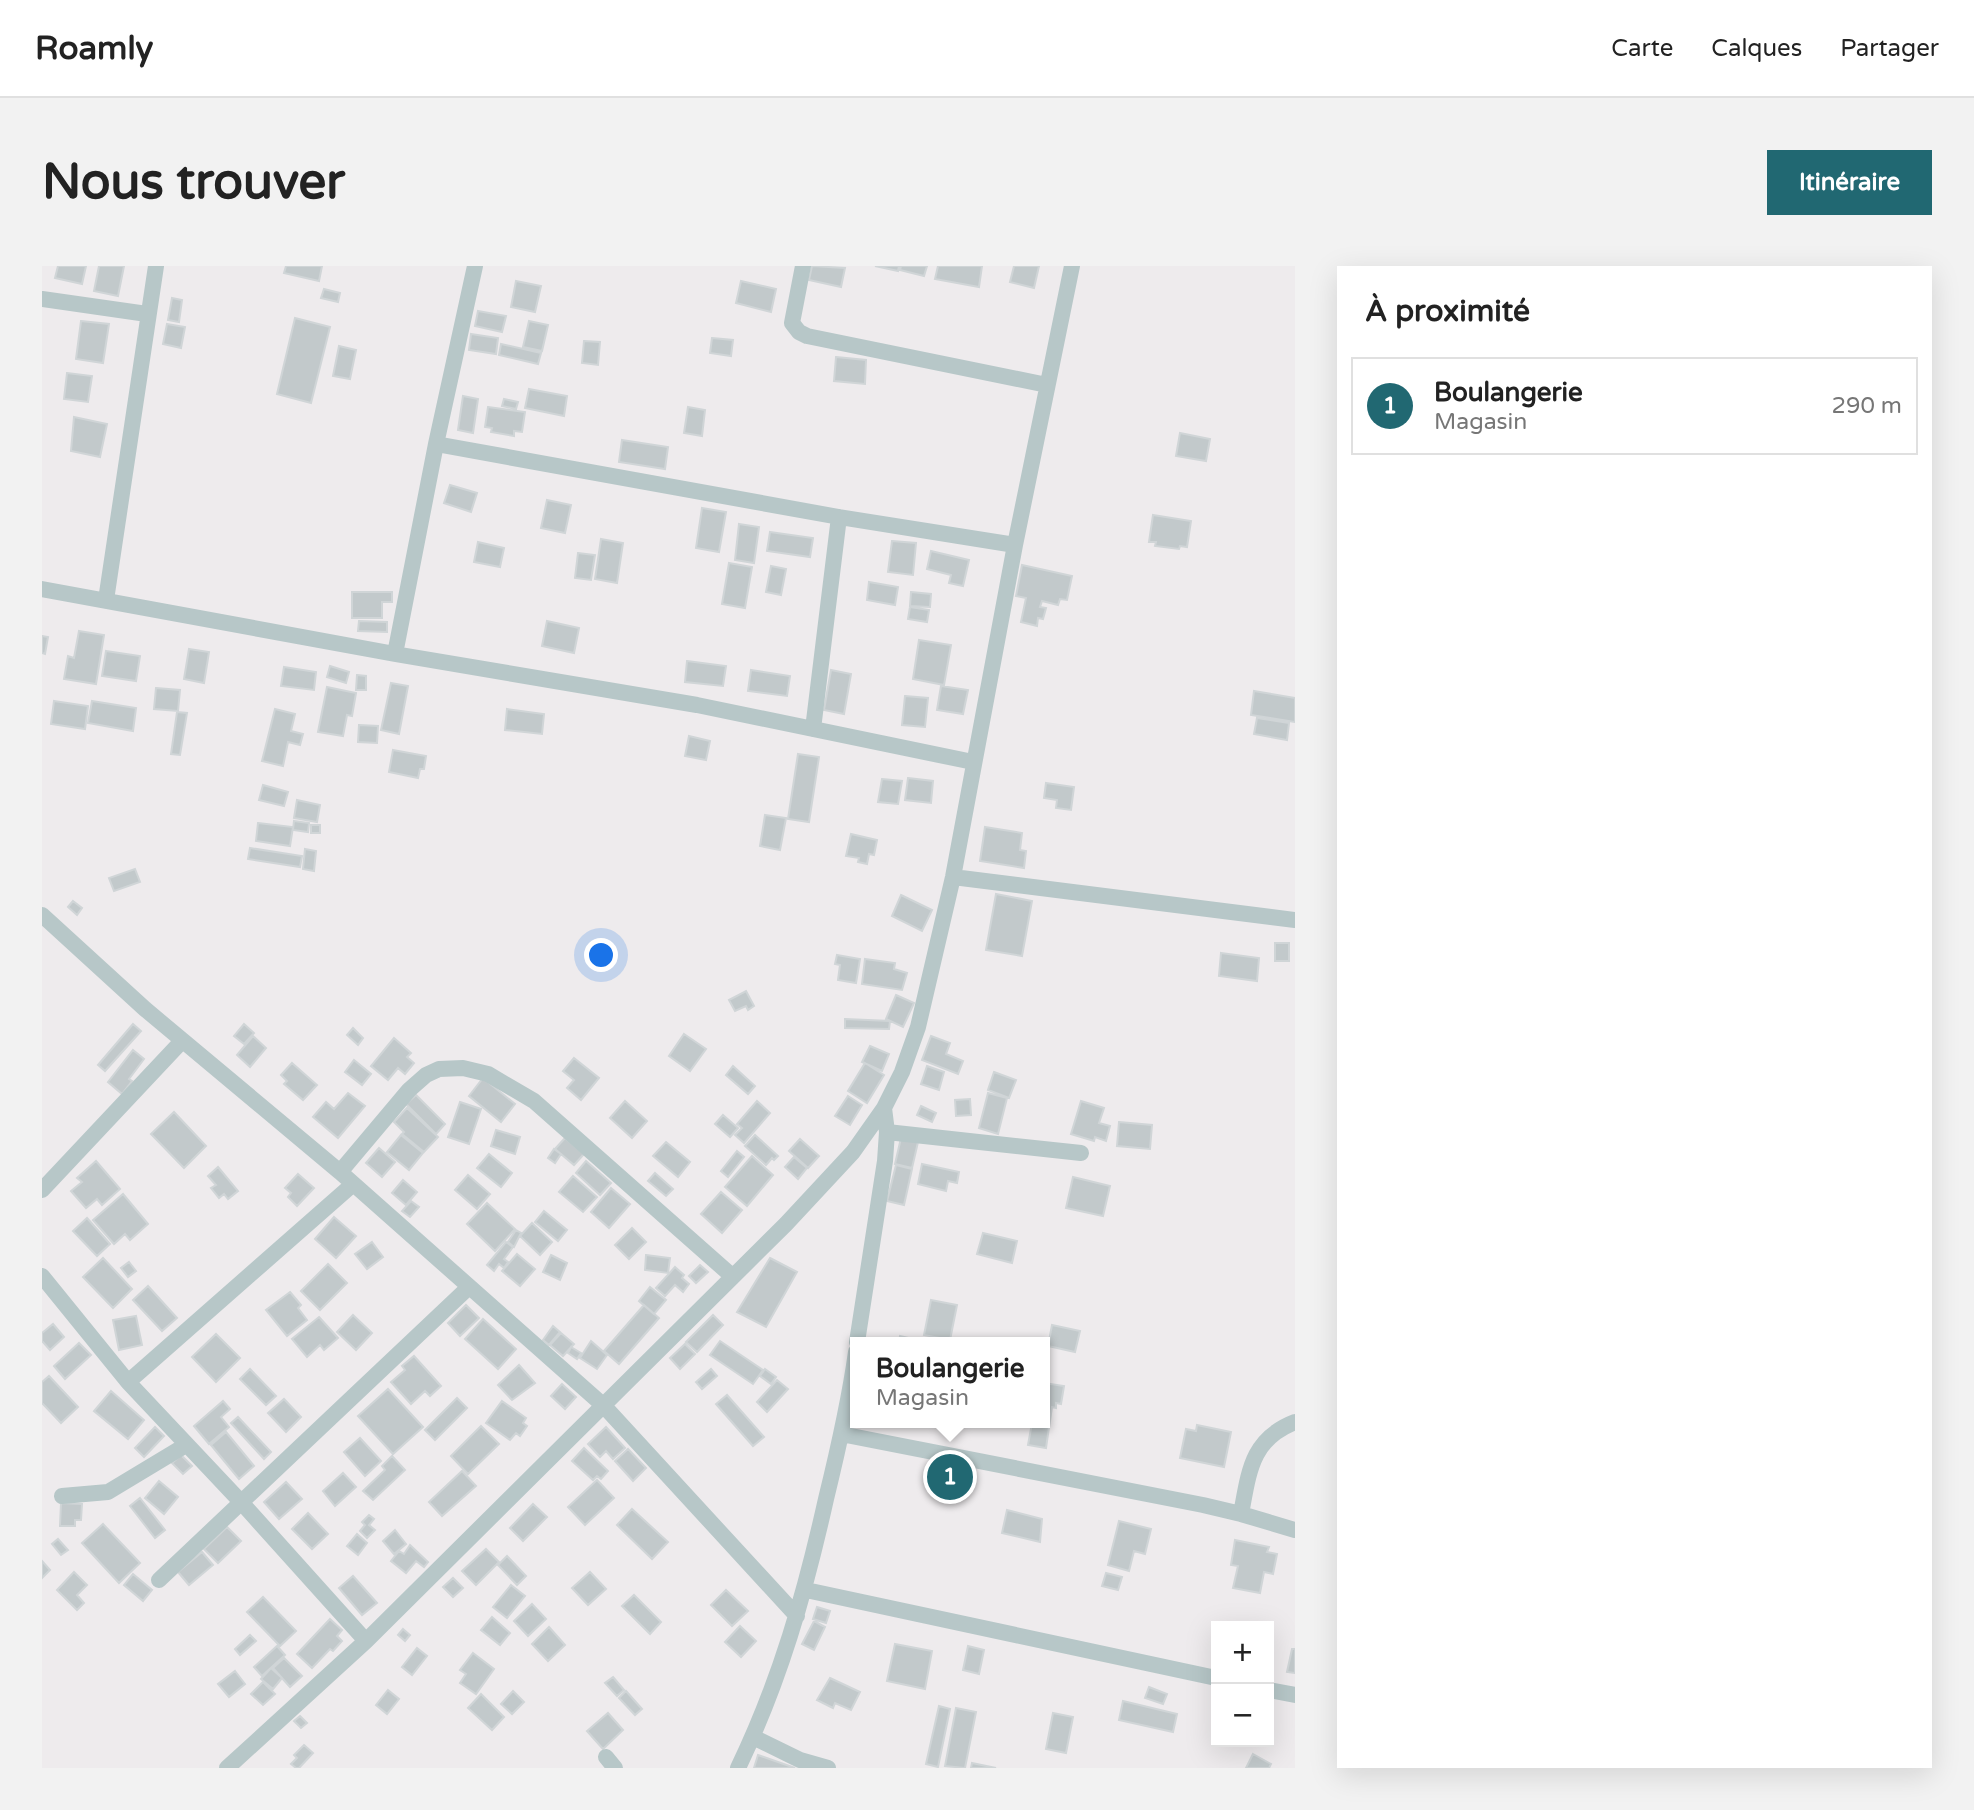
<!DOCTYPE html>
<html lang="fr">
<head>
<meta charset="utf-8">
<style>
  body { margin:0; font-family:"Varela Round",sans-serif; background:#f2f2f2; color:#222 }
  .controls { position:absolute; right:21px; bottom:21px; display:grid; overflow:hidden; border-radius:0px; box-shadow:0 7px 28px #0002 }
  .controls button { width:63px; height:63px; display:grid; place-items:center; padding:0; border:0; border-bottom:2px solid #e0e0e0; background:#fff; color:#222; font:35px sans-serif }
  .you { position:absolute; left:560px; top:690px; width:24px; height:24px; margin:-18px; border:5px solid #fff; border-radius:50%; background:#1a73e8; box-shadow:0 0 0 10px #1a73e833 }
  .badge { display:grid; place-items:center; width:46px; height:46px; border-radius:50%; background:#216872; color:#fff; font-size:23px; font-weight:700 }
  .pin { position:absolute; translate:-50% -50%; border:4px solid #fff; box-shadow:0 2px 7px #0006 }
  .popup { position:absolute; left:808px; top:1071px; width:200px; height:91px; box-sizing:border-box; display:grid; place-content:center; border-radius:0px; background:#fff; filter:drop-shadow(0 2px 5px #0005); font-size:23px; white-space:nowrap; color:#767676 }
  .popup b { font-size:26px; color:#222 }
  .popup::after { content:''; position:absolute; left:50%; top:100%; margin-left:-14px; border:14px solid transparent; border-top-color:#fff }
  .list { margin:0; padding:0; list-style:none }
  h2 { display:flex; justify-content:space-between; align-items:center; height:91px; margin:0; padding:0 28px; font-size:30px }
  h2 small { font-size:23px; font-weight:400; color:#767676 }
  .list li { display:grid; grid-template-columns:46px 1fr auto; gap:21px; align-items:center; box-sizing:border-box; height:98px; margin:0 14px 14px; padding:0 14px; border:2px solid #e0e0e0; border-radius:0px }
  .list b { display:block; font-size:26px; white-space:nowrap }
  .list p { margin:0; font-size:23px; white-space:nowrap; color:#767676 }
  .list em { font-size:23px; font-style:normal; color:#767676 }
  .map { position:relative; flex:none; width:1253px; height:1502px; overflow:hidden; border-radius:0px }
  header { display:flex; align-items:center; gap:42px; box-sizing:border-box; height:98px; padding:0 35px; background:#fff; border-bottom:2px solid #e0e0e0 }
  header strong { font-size:33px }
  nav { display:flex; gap:38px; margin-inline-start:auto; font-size:24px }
  .intro { display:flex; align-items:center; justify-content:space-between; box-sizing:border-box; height:168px; padding:0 42px }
  h1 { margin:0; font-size:49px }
  .button { padding:18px 32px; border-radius:0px; background:#216872; color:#fff; font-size:24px; font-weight:700 }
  main { display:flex; gap:42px; padding:0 42px }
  aside { flex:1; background:#fff; border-radius:0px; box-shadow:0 7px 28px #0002 }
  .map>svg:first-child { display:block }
</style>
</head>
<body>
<header>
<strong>Roamly</strong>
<nav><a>Carte</a><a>Calques</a><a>Partager</a></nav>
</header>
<div class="intro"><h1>Nous trouver</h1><a class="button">Itinéraire</a></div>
<main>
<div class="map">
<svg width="1253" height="1502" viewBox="0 0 1253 1502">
  <rect width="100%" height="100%" fill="#eeebed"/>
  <path fill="#c2c9cb" stroke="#d0d5d7" stroke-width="2" d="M16 0H44L40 18 13 12Z
    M57 0H82L76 30 52 25Z
    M244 0H280L277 15 242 7Z
    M770 0 803 2 799 21 767 14Z
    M833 0H857L856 5Z
    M859 0H885L882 10 858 4Z
    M896 0H940L937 21 893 13Z
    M972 0H997L992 22 968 16Z
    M474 15 499 20 493 46 469 41Z
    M699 15 734 23 729 46 694 37Z
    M282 23 298 27 296 36 279 32Z
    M130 32 140 34 137 56 126 54Z
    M436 45 464 50 460 66 433 60Z
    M253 52 288 61 269 137 235 128Z
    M39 55 67 58 61 97 34 93Z
    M487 55 506 59 500 85 481 81Z
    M125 58 143 61 139 82 121 78Z
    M429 68 456 72 454 88 427 84Z
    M670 72 691 74 689 90 668 87Z
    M542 75 558 76 556 99 540 97Z
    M459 78 499 87 496 98 457 89Z
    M297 80 314 84 308 113 291 110Z
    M794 91 824 94 823 118 792 115Z
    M25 107 50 110 46 136 22 133Z
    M487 123 525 130 522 150 483 142Z
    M421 130 436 133 431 167 416 164Z
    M462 133 476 136 474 143 460 140Z
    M446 141 483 146 480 166 472 165V170L449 166 450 162 443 161Z
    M646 141 663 144 660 170 642 167Z
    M32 151 65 158 58 191 29 185Z
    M1138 167 1168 173 1164 195 1134 190Z
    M580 174 626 181 623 203 577 196Z
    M408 219 435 227 429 246 402 237Z
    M505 234 529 239 523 267 499 262Z
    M660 242 684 246 677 286 654 282Z
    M1111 249 1149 255 1145 281 1138 280 1137 283 1113 280 1114 276H1107Z
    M697 258 717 261 712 297 693 294Z
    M728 266 771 272 768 291 725 285Z
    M559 273 581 277 575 317 553 313Z
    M850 275 874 277 871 309 846 306Z
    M436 276 462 282 458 301 432 296Z
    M889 285 927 294 921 320 907 317 909 309 885 303Z
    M536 287 553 289 549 314 533 312Z
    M687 297 710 301 703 342 680 338Z
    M980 299 1030 310 1025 334 1018 333 1016 339 1000 335 998 341 1004 342 1001 353 996 352 995 360 979 356 984 332 974 330Z
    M729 300 744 303 739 329 724 326Z
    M827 316 856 321 853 339 825 334Z
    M310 326H350V336H340V352H310Z
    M869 326 889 328 888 341 868 340Z
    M868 341 887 344 885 356 866 353Z
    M317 355 345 356V366L316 365Z
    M505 355 537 362 532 387 500 380Z
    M37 365 62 369 54 418 22 413 26 390 32 392Z
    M0 370 6 371 3 388 0 387Z
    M877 374 909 379 902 419 871 413Z
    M147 383 167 386 162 417 142 413Z
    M64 385 98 390 94 415 60 410Z
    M645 395 684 400 681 420 643 416Z
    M288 400 307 406 304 417 285 411Z
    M242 401 274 406 272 424 239 420Z
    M709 404 748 410 745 430 706 425Z
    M789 404 809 408 802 448 782 444Z
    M315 409 324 410V424H314Z
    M349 417 366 420 357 468 339 464Z
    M899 420 926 424 921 448 895 444Z
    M285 421 314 427 310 450 305 449 301 470 276 466Z
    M114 422 138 424 136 445 112 443Z
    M1212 425 1253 432V456L1209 449Z
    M863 430 886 432 883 461 860 459Z
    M12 435 46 440 43 463 9 458Z
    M50 435 94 442 91 465 46 457Z
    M233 443 253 448 249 465 261 468 258 479 246 476 241 500 220 495Z
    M465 443 502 448 500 468 463 464Z
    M135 446 145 447 138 489 129 488Z
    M1215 452 1247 457 1245 474 1212 468Z
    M317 459 336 460 335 477 316 476Z
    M647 470 668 475 664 494 643 490Z
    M351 484 384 490 382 503H378L376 512 347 506Z
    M756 488 777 491 767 556 746 553Z
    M866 512 891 515 889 537 863 534Z
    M840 513 860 515 856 538 836 536Z
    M1004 517 1032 521 1029 544 1014 542 1015 534 1002 532Z
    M221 519 246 526 242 540 217 534Z
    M255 534 278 539 275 556 252 552Z
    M723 549 744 552 738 584 718 580Z
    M252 555 267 557 266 566 251 564Z
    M216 557 251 561 248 580 214 575Z
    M269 559H278V567H269Z
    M943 561 980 567 978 584 984 585 982 602 938 595Z
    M809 568 835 574 832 589 827 588 825 598 816 596 817 592 804 590Z
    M208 582 260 590 258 601 206 593Z
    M263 583 274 585 272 605 261 603Z
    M93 603 98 616 72 625 67 612Z
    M954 628 990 635 980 690 944 684Z
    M859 629 890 644 880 665 850 650Z
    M31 635 40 642 35 649 26 641Z
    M1233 677H1247V695H1233Z
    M1179 687 1217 692 1215 715 1177 710Z
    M795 689 818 693 814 717 796 714 798 699 793 698Z
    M823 693 853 697 852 703 865 707 860 724 820 718Z
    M704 725 712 740 706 744 704 740 693 745 687 734Z
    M854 729 872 737 861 761 844 753Z
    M803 753 848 755 847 763 803 762Z
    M91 758 99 765 63 805 56 799Z
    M202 758 212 767 202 778 192 770Z
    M311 762 321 772 316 779 305 769Z
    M642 768 664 783 648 805 627 790Z
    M211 770 224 782 208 801 195 789Z
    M889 770 908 777 904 788 921 795 916 808 880 794Z
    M352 772 369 787 365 791 372 797 363 808 356 802 346 814 329 800Z
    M828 780 847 788 840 805 820 796Z
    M91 784 102 793 87 813 90 815 80 828 66 816Z
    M532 792 557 812 539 834 525 822 532 814 521 805Z
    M312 794 329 808 320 819 303 806Z
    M250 797 275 819 261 834 242 818 245 815 239 809Z
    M823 797 842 809 825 837 806 825Z
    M691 800 713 820 706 828 684 809Z
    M885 800 902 806 897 824 879 818Z
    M952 806 974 814 967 832 946 824Z
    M441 812 473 838 459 856 427 830Z
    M306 827 323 840 296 872 271 851 284 836 292 843Z
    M946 827 965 832 956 868 937 862Z
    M374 829 403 858 394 868 364 838Z
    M806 830 820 839 808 859 793 850Z
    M928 833 929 849 914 850 913 834Z
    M583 835 605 855 590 872 568 852Z
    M715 835 728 847 702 877 693 869 700 862 695 858Z
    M1039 835 1062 842 1057 857 1068 860 1064 875 1053 871 1052 875 1029 868Z
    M418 836 439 843 427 878 406 871Z
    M879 840 894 847 890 856 875 849Z
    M365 842 396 871 382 886 360 868 362 866 352 856Z
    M132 846 164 880 142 902 109 868Z
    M681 849 696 862 688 871 673 858Z
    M1077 856 1110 859 1108 883 1075 880Z
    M454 864 478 871 473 888 449 880Z
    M359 869 381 887 367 904 345 886Z
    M713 869 736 890 732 894 730 892 724 899 703 880Z
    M523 872 542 888 532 899 513 883Z
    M859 872 876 876 870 902 853 898Z
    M758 873 777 890 766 902 747 885Z
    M624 876 648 896 636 911 611 890Z
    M337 882 353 896 340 911 324 897Z
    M512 883 519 888 513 897 506 892Z
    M695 885 702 891 686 911 679 905Z
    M447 888 470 907 459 921 435 902Z
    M710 890 731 909 705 940 683 921Z
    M752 891 765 902 756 913 743 901Z
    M54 895 78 923 60 939 55 933 44 942 29 925 40 916 35 912Z
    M544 895 569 917 558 929 534 907Z
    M880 898 917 906 915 917 906 915 904 925 876 918Z
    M854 899 870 903 862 939 845 935Z
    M176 901 196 925 186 933 182 928 177 932 169 922 174 919 166 910Z
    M613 907 631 923 624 930 606 915Z
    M256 908 272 922 255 940 246 931 249 927 243 922Z
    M426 909 448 928 435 943 413 924Z
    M531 910 555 931 541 946 517 926Z
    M1031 911 1068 920 1061 950 1024 942Z
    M361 914 375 926 364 939 350 927Z
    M569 922 588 938 567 962 549 946Z
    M679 926 700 944 680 967 659 948Z
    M81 928 106 958 88 974 83 968 72 978 51 954Z
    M369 935 377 941 368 951 360 945Z
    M445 937 473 963 453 985 425 958Z
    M502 945 525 964 516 975 493 956Z
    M292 951 314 970 294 992 273 973Z
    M45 952 68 978 55 990 31 965Z
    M490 957 510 976 498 989 478 970Z
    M590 962 604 976 587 993 573 979Z
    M474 964 479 967 472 981 466 976Z
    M941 967 975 975 970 997 935 988Z
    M330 976 341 991 325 1003 313 988Z
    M464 976 471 981 462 993 466 996 462 1002 457 998 452 1005 445 999Z
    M475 988 493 1003 478 1020 460 1005Z
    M509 989 525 997 518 1014 501 1006Z
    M604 989 628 992 626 1007 603 1004Z
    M61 992 90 1023 71 1042 41 1011Z
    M728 992 755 1006 724 1061 695 1046Z
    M87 996 94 1005 86 1011 79 1002Z
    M286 998 305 1017 278 1044 259 1025Z
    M658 999 666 1006 654 1017 647 1010Z
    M633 1001 642 1009 640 1012 647 1018 641 1026 633 1019 623 1030 614 1022Z
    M106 1020 135 1052 120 1065 91 1034Z
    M608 1021 624 1034 612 1048 597 1035Z
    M248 1026 259 1039 256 1042 265 1054 245 1070 224 1044Z
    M889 1034 915 1039 908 1074 882 1069Z
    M424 1039 437 1052 418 1070 406 1057Z
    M602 1039 617 1052 577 1098 562 1085Z
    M311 1049 330 1067 314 1084 295 1066Z
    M671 1049 681 1059 655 1086 644 1076Z
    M94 1050 100 1079 77 1084 71 1054Z
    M277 1051 296 1072 282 1084 278 1079 265 1091 250 1073Z
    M441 1053 474 1083 456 1103 423 1073Z
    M11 1058 22 1071 8 1084 0 1075V1067Z
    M1010 1059 1038 1065 1033 1086 1006 1080Z
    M511 1060 518 1066 507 1079 501 1074Z
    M519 1067 532 1078 521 1090 508 1079Z
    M174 1068 198 1092 174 1116 150 1091Z
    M858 1070 883 1076H857Z
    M549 1075 565 1089 555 1103 538 1092Z
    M678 1075 721 1104 711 1118 668 1089Z
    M37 1077 49 1089 23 1113 12 1100Z
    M643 1078 653 1088 638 1103 628 1092Z
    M529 1081 539 1087 535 1093 526 1087Z
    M372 1090 399 1120 388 1130 383 1125 369 1138 349 1116 363 1104 360 1100Z
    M477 1099 493 1117 470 1134 456 1119Z
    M208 1103 234 1130 224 1139 198 1113Z
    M669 1103 675 1110 660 1123 654 1116Z
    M723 1103 734 1111 729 1118 718 1110Z
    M7 1110 36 1141 19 1157 0 1137V1116Z
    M735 1114 746 1123 725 1146 715 1136Z
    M1002 1117 1022 1120 1019 1138 1014 1137V1142L1010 1141 1004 1182 986 1179 990 1157H1002Z
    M520 1118 534 1131 523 1143 509 1130Z
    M346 1123 381 1161 351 1188 316 1150Z
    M69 1125 102 1154 86 1173 52 1145Z
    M685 1129 722 1171 711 1180 674 1138Z
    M415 1132 425 1142 393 1174 383 1164Z
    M242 1133 259 1151 244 1166 226 1147Z
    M181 1135 188 1143 179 1151 187 1161 167 1178 152 1160Z
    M460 1135 484 1152 481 1157 485 1160 478 1170 474 1167 468 1174 444 1157Z
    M196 1151 229 1186 222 1193 189 1157Z
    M1155 1159 1189 1166 1182 1201 1138 1192 1144 1163 1154 1165Z
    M439 1160 457 1178 426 1208 409 1190Z
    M113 1161 122 1170 102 1191 93 1182Z
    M564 1161 583 1182 571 1193 564 1185 558 1191 546 1178Z
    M184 1166 212 1200 197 1213 169 1179Z
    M318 1172 339 1195 323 1210 302 1186Z
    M542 1182 566 1205 559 1213 555 1210 551 1214 530 1195Z
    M586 1183 604 1202 591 1215 573 1195Z
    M139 1189 150 1200 141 1208 130 1197Z
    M350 1190 363 1204 331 1234 321 1225 343 1204 340 1200Z
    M420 1205 434 1220 400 1250 387 1236Z
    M301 1207 314 1221 293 1240 281 1225Z
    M555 1214 572 1232 543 1259 526 1241Z
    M117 1215 136 1231 122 1248 103 1232Z
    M244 1216 260 1233 237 1253 222 1236Z
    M98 1232 123 1264 113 1272 88 1240Z
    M19 1237 40 1238 39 1254H33V1260H18Z
    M491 1238 505 1251 481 1275 468 1262Z
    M590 1243 626 1276 610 1293 575 1259Z
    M965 1244 1000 1253 998 1276 960 1267Z
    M266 1247 286 1268 270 1283 250 1263Z
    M327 1249 332 1253 327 1259 333 1264 325 1272 318 1265 323 1259 320 1256Z
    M1077 1255 1109 1263 1103 1288 1092 1285 1087 1305 1066 1299Z
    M61 1258 98 1297 77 1317 40 1277Z
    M185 1261 199 1275 176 1297 162 1283Z
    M353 1264 364 1278 352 1288 341 1275Z
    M315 1268 325 1277 316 1289 305 1280Z
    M16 1273 26 1284 19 1289 10 1278Z
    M1193 1274 1227 1281 1225 1286 1235 1288 1231 1308 1222 1306 1218 1327 1191 1322 1196 1300 1189 1299Z
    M368 1279 386 1296 382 1301 374 1295 364 1307 349 1295 357 1285 362 1288Z
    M444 1283 457 1296 434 1319 420 1305Z
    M160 1286 171 1299 147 1319 136 1306Z
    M465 1290 484 1310 475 1319 456 1299Z
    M0 1295 8 1304 0 1312Z
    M32 1306 45 1319 35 1329 42 1337 35 1344 15 1324Z
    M548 1306 564 1323 546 1339 530 1322Z
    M1064 1307 1080 1311 1076 1324 1060 1320Z
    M91 1308 110 1324 101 1335 82 1319Z
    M311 1310 335 1337 320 1349 297 1322Z
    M411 1312 421 1322 411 1331 401 1321Z
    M469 1319 483 1330 465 1352 451 1341Z
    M684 1324 706 1345 690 1360 669 1339Z
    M592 1329 619 1356 608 1368 580 1340Z
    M221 1331 254 1365 238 1380 205 1346Z
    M490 1338 504 1353 486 1370 472 1355Z
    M775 1341 788 1345 784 1357 771 1353Z
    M450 1351 468 1367 458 1379 439 1364Z
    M288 1353 300 1364 295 1370 300 1375 291 1385 288 1383 270 1402 255 1388Z
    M772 1355 783 1361 772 1384 760 1378Z
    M698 1360 714 1375 699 1391 683 1376Z
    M507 1361 523 1379 506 1395 490 1378Z
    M361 1363 368 1369 363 1375 356 1369Z
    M208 1369 214 1375 198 1389 193 1383Z
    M853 1378 890 1385 883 1423 845 1415Z
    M235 1380 243 1389 220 1410 212 1401Z
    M926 1380 942 1384 937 1408 921 1404Z
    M375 1382 385 1390 370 1409 360 1401Z
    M1250 1383H1253V1407L1245 1406Z
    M431 1387 452 1403 434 1428 418 1417 424 1408 418 1404Z
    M242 1392 260 1410 248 1421 231 1402Z
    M229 1402 240 1412 231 1423 219 1413Z
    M193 1405 203 1418 187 1431 176 1418Z
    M571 1411 582 1424 575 1430 563 1417Z
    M788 1412 818 1426 809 1444 793 1437 791 1442 775 1434Z
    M221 1416 233 1428 221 1439 209 1428Z
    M1107 1421 1125 1428 1121 1438 1103 1432Z
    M346 1424 357 1433 345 1448 334 1439Z
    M471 1425 482 1436 470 1448 459 1438Z
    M584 1425 600 1443 593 1449 577 1432Z
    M439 1428 462 1451 450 1464 426 1442Z
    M1081 1435 1135 1448 1131 1466 1077 1454Z
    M897 1440 908 1443 896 1501 884 1498Z
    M914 1442 934 1446 923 1502 903 1500Z
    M566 1447 581 1464 561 1483 545 1465Z
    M1011 1447 1031 1451 1024 1487 1004 1483Z
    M258 1450 265 1457 259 1462 252 1455Z
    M262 1479 271 1487 257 1502H254L249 1498 255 1492 252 1489Z
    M1211 1488 1229 1498 1227 1502H1204Z
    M716 1489 753 1502H712Z
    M930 1497 954 1502H929Z"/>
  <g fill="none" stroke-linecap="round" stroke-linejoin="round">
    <path stroke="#b7c7c8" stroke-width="16" d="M761 0 750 57 757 66 765 70 1005 119
      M0 33 105 48
      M394 178 797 251 973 279
      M0 323 353 388 655 439 931 496
      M64 334 114 0
      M353 388 394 178 433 0
      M771 463 797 251
      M911 611 1253 654
      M0 649 103 743 298 906 562 1140 755 1350
      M845 866 1039 887
      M298 906 367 824 384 809 397 803 421 802 446 808 492 835 690 1010
      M0 924 140 775
      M0 1010 86 1116 199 1236 324 1375
      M815 1076 843 895 845 866 842 842
      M86 1116 310 919
      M799 1168 1161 1239 1199 1248 1253 1264
      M20 1230 66 1226 144 1179
      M1199 1248C1207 1206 1209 1173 1253 1156
      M117 1314 427 1021
      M764 1324 1174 1412
      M1227 1424 1253 1429
      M711 1471 758 1494 786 1502
      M564 1491 573 1502
      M185 1502 324 1375 744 958 811 886 842 842 860 806 876 761 911 611 973 279 1030 0
      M696 1502C738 1415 763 1327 784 1233 796 1184 807 1136 814 1086"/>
  </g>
</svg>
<div class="controls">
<button>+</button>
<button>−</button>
</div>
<div class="you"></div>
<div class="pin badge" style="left:908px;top:1211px">1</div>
<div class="popup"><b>Boulangerie</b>Magasin</div>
</div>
<aside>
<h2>À proximité<small></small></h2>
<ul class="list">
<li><span class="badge">1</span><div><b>Boulangerie</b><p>Magasin</p></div><em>290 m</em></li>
</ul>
</aside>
</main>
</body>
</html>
